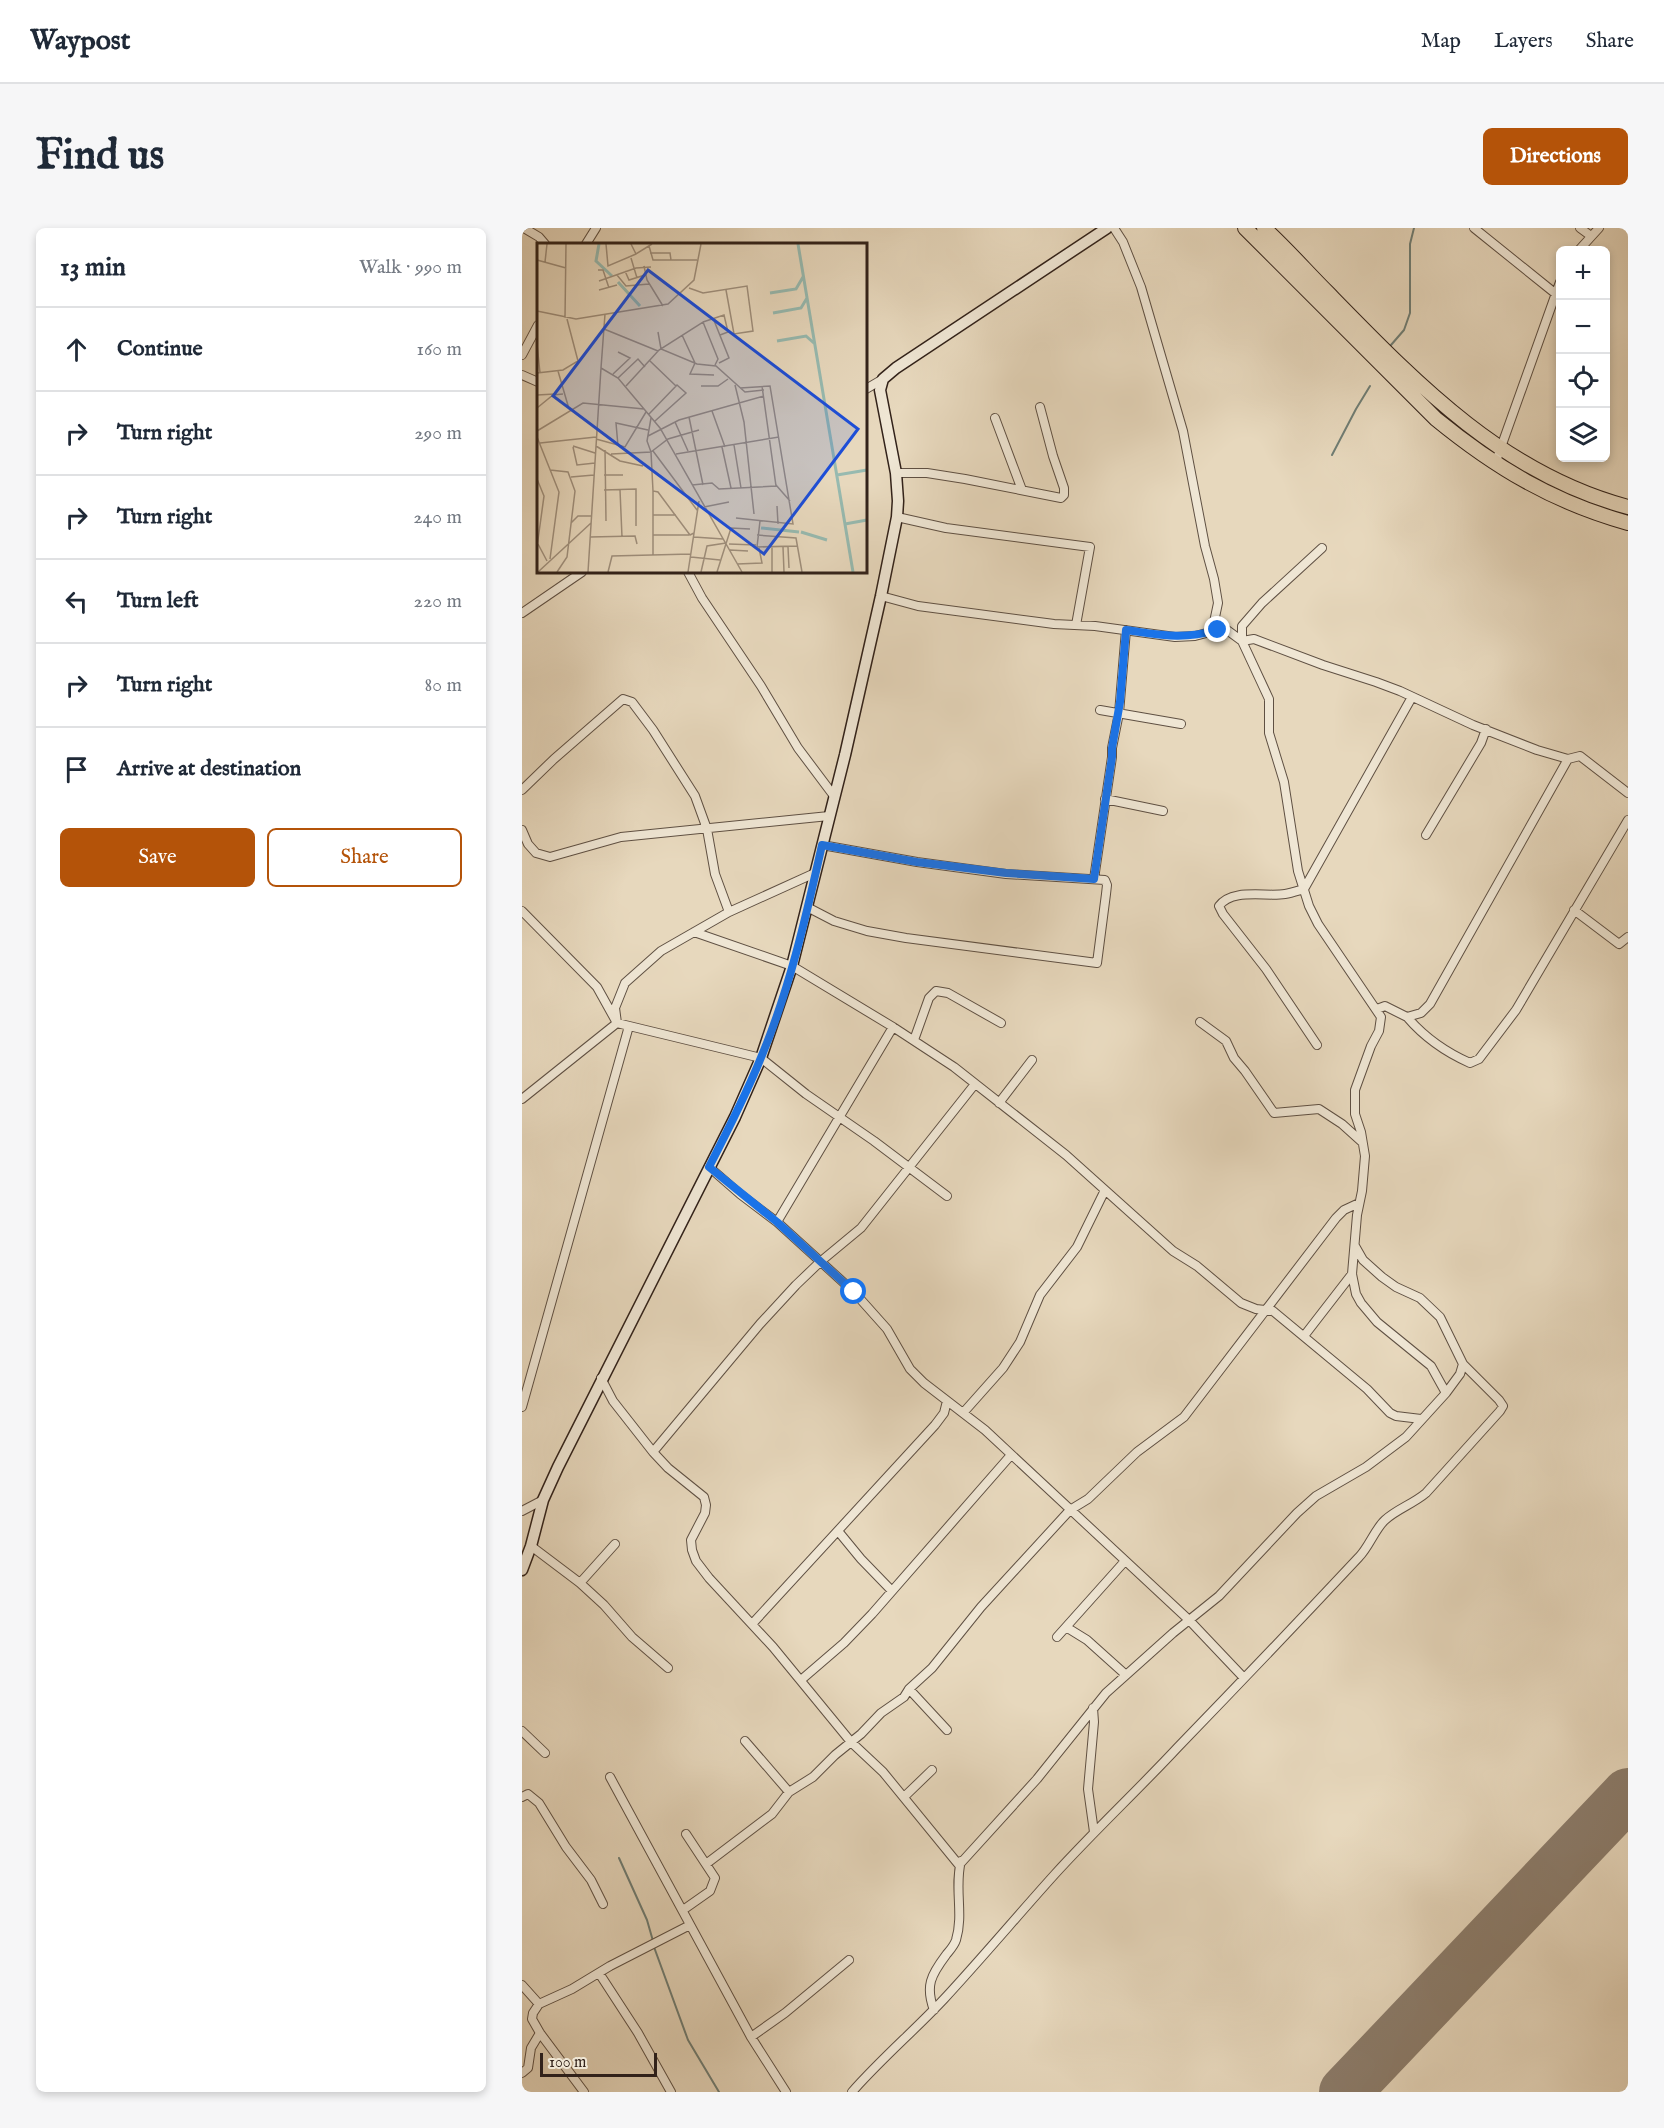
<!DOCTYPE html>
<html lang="en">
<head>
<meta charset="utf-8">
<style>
  body { margin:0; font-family:"IM FELL English",serif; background:#f6f6f7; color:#1f2937 }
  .controls { position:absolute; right:18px; top:18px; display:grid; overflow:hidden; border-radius:9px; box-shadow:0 3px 9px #0003 }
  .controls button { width:54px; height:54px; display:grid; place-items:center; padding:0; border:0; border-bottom:2px solid #e0e1e3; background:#fff; color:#1f2937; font:30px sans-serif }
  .scale { position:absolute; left:18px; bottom:15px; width:117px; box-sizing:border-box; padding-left:6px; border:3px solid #32221a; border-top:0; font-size:16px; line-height:21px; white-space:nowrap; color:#32221a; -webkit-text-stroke:4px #efe6d4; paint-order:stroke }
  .stop { position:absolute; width:18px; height:18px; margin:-14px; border:4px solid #1a73e8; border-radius:50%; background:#fff }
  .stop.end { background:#1a73e8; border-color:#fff; box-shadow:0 2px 6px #0008 }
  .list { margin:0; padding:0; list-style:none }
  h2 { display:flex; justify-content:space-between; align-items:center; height:78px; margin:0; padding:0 24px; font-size:26px }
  h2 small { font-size:20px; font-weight:400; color:#747a83 }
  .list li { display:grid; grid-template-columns:39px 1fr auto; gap:18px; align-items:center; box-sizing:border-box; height:84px; padding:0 24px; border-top:2px solid #e0e1e3 }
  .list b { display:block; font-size:22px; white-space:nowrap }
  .list em { font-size:20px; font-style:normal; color:#747a83 }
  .actions { display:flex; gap:12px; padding:18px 24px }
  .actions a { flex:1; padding:14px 0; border:2px solid #b45309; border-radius:9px; text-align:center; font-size:21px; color:#b45309 }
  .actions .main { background:#b45309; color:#fff }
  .icon { flex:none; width:33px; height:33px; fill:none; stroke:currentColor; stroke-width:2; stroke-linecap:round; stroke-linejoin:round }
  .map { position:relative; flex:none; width:1106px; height:1864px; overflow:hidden; border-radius:9px }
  header { display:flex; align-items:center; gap:36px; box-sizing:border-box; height:84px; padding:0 30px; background:#fff; border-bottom:2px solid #e0e1e3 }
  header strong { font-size:28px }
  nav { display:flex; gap:33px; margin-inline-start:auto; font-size:21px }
  .intro { display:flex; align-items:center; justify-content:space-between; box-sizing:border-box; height:144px; padding:0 36px }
  h1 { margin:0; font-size:42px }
  .button { padding:15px 27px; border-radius:9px; background:#b45309; color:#fff; font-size:21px; font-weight:700 }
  main { display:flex; gap:36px; padding:0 36px }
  aside { flex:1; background:#fff; border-radius:9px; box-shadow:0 3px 9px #0003 }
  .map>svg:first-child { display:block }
</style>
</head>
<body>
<header>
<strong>Waypost</strong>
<nav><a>Map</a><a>Layers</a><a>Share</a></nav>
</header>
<div class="intro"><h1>Find us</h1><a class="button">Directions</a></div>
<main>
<aside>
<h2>13 min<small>Walk · 990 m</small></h2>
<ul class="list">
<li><svg class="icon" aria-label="ahead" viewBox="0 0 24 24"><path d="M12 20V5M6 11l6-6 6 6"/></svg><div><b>Continue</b></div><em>160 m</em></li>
<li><svg class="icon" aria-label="right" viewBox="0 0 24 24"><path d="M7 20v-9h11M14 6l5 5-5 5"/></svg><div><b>Turn right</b></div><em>290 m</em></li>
<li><svg class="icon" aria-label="right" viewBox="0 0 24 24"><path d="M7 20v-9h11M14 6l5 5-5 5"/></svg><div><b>Turn right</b></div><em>240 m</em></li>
<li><svg class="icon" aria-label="left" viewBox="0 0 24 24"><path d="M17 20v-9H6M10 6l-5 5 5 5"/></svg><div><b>Turn left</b></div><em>220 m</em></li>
<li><svg class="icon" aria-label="right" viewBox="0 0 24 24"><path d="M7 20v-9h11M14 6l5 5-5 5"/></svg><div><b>Turn right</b></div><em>80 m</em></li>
<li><svg class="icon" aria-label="arrive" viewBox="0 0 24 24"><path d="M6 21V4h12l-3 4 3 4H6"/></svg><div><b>Arrive at destination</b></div></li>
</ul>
<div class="actions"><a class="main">Save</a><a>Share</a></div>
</aside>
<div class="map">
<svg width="1106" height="1864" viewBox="0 0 1106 1864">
  <rect width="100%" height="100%" fill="#e7d8bd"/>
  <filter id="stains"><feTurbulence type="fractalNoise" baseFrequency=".00333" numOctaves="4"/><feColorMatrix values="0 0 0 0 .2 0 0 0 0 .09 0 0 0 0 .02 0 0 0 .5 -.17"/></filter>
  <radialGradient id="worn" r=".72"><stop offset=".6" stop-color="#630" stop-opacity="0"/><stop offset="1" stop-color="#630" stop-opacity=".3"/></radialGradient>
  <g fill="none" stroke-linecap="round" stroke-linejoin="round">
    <path stroke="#6f7d74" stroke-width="2" d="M869 117 882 102 888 85V16L892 0
      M810 227 834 181 848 158
      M97 1630 125 1692 131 1713
      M132 1719 166 1812 197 1864"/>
    <path stroke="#8c7d6c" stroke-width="52" d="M823 1864 1106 1566"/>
    <defs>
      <path id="minor" d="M2 0 17 9 23 16
        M592 0 601 14 619 59 661 203 683 318 692 351 696 375 692 394 696 402
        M952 0 1034 66
        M1058 0 1069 8
        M64 16 74 0
        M1057 22 1077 0
        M0 127 16 97
        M0 147 16 154
        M344 161 361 151
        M473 190 500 262
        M973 236 1038 54
        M374 245H405L443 251 539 270 542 267V260L531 228 518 179
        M375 289 424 300 568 319 554 397
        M800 320 740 375 720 398V413L747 471V505L762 554 776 643 787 678 796 696 859 789 857 803 849 818 833 862V886L839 904 843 928 840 963 835 987 830 1046 834 1066 839 1075 855 1094 909 1138 924 1165
        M166 344 180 370 239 458 276 520 312 568
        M359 368 396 378 532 396 573 398 653 409 673 408 696 402H705L720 413 732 411 801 437 854 454 878 463 951 497 1015 522 1046 531 908 776 899 785 885 789 863 778 855 781
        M0 385 60 344
        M578 482 659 496
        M1046 531 1058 528 1106 565
        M0 562 32 531 101 471 110 474 131 502 173 568 185 601 193 646 207 684
        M583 571 641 583
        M0 602 6 616 14 625 28 629 99 609 307 588
        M904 607 959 515 964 501
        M572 651 590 529V520L597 485 604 402
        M285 679 312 693 345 703 384 710 575 735 584 666 585 657 583 652 484 646 395 634 300 617
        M1052 682 1097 716 1106 709
        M0 683 75 759 95 795 93 780 103 755 139 723 207 684 293 645
        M172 704 270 738 371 799 432 839 544 927 651 1023 675 1038 719 1075 734 1081 751 1083 845 1161 868 1185 874 1188 899 1191
        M885 789C903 810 923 824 948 835L957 831 994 782 1106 592
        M678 794 704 813 712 830 723 843 752 885 797 881 820 896 840 914
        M392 812 407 770 414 763 426 765 479 795
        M795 817 744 741 701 686 697 678C710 660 743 669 763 666 769 665 775 663 782 661L890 469
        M0 871 95 795 239 830 284 866 352 913 425 968
        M477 875 510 832
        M187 939 218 966 255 994 332 1064 365 1101 388 1141 402 1155 463 1202 667 1392 722 1450
        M255 994 371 799
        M782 1108 830 1046
        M79 1150 91 1173 131 1224 146 1240 182 1269 184 1277 183 1285 169 1312 170 1322 174 1333 187 1350 251 1419 329 1514 361 1544 437 1637 515 1551 584 1465 651 1405 697 1368 775 1285 794 1268 844 1239 884 1209 924 1165 938 1146 941 1136
        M0 1179 107 798
        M441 1185 481 1140 498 1114 518 1067 555 1019 583 962
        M131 1224 238 1096 274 1057 298 1034 339 1000 453 856
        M0 1283 21 1272
        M316 1303 339 1331 370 1363
        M9 1318 58 1355 82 1377 110 1409 146 1440
        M58 1355 93 1316
        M231 1395 413 1197 422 1185 425 1173
        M544 1399 565 1412 604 1447
        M535 1409 603 1333
        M279 1452 322 1415 350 1386 489 1227
        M387 1461 425 1502
        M571 1480 572 1494 566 1561 572 1604
        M0 1503 23 1525
        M223 1513 267 1564
        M88 1549 229 1809 264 1864
        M0 1569 6 1566 17 1575 44 1619 69 1652 81 1676
        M382 1569 410 1542
        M184 1636 250 1586 267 1564 291 1549 313 1527 339 1506 359 1485 382 1469 387 1461 410 1440 459 1379 548 1282 566 1271 615 1224 662 1189 814 990 822 982 837 975
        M161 1682 188 1663 193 1650 164 1606
        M77 1745 116 1805 149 1864
        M0 1757 17 1776
        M412 1782C403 1758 409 1747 424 1727 428 1722 432 1718 434 1712 442 1686 432 1659 439 1633
        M229 1809 263 1785 327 1732
        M0 1845 6 1840 9 1820 18 1805
        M62 1864 18 1805 10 1791 11 1785 17 1776 50 1761 88 1738 168 1697
        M330 1864C359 1831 392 1803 422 1771 460 1730 496 1687 533 1646 573 1602 616 1562 656 1519 717 1456 777 1393 837 1329 847 1319 853 1301 863 1292 875 1281 891 1276 904 1265L978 1183 981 1178 977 1172 941 1136 918 1089 898 1070 874 1059 860 1049 841 1032 833 1018"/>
      <path id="secondary" d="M0 1342 9 1318 21 1272 36 1239 213 889 239 830 270 738 323 527 359 368 375 289 376 273 374 245 358 162 361 151 374 140 585 0"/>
      <path id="trunk" d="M723 0 914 191C974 240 1031 274 1106 295
        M742 0C765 21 784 43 806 65 894 155 981 246 1106 279"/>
    </defs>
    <use href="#minor" stroke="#5f5043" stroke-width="10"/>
    <use href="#secondary" stroke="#32221a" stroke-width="13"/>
    <use href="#trunk" stroke="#32221a" stroke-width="16"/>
    <use href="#minor" stroke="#efe6d4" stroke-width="8"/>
    <use href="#secondary" stroke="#efe6d4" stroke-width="10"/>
    <use href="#trunk" stroke="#e7d8bd" stroke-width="14"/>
  </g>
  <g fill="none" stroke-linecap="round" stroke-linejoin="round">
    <path stroke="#1a73e8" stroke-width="8" d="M332 1064 255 994 187 939C205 904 223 869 238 832 267 764 284 689 300 617L395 634 484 645 572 651 590 529V520L598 474 604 402C640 407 659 412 696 402"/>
  </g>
  <g transform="translate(15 15)">
    <rect width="330" height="330" fill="#e7d8bd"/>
    <path fill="none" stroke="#97bab0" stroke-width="3" d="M62 1 59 18 75 33M261 1 316 329M81 39 103 63M233 50 259 46 266 34M236 70 264 65 270 55M240 98 269 93 278 101M300 232 330 227M308 281 330 277M224 285 262 289M264 289 290 297"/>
    <path fill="none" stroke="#9f8f7c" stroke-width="1.5" d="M69 1 71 23 99 11M94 1 99 11 115 1M112 3 116 17H160M113 10H133L134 17M94 15 100 35M0 17 29 25M8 19 10 1M107 23 110 37 126 63M61 27H66L72 45M88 28 92 37 108 32M80 32 89 43 112 41M62 38 99 25 114 24M152 45 166 50 210 43 216 88 197 91 189 47M62 47 80 42M0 68 39 76 131 61 157 37 164 1M68 71 64 125 81 135 123 185 205 329M28 75 29 1M176 75 192 115 182 120M166 79 187 72 191 89 183 92M67 86 121 108M121 89 124 106 160 121 179 123 208 149 227 147M145 92 158 120 153 131 177 132M0 101 3 130M113 118 139 143M21 128 32 166M0 130 26 127 41 118 30 76M76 131 93 115 81 109M81 135 101 116 108 124M198 142 207 179 217 271M89 143 122 107 166 79 181 116 178 122M164 143H181L191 136M0 152 18 151M0 165 16 152 26 151M175 168 188 204M112 171 140 142 149 150 118 178M152 174 166 242M138 179 151 208M0 188 46 160 107 166M111 193 142 177 227 153M0 194 22 249 13 316M59 196 88 204 109 169M3 200 59 194M197 202 204 245M36 203 58 210M59 203 83 218 106 223M81 203 79 180 111 187M36 204 40 222 58 220M185 204 194 245M68 207 69 278M116 208 160 267M74 211 114 209 110 198 114 175M139 211 242 194M13 227 31 229 38 248 30 314 20 329M67 232H86M34 234 57 232M0 236 7 253 0 304M155 242 175 240 182 246 239 243 225 143M239 242 253 258M67 247 99 246V283M83 247 85 294M116 248V312M240 263 241 281M167 264 192 259M116 272H139M199 275 256 281 233 143 203 145M223 278 220 304 260 303M34 280 41 273H55M157 290 153 292 121 249 116 248 114 209 131 196 162 187M116 292H152M220 292 259 295 265 329M53 294 98 293 100 301M157 294 186 296M1 301 10 318M192 301 219 302M235 304V329M246 304 247 329M251 304 252 325M193 307 211 308M154 314 183 317M200 321 225 320 222 305M1 329 54 280M51 329 64 125M71 329 75 313 154 311M151 329 162 258M164 329 170 303 189 300M180 329 194 285 213 286"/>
    <path fill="#1d4ed8" fill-opacity="0.15" stroke="#1d4ed8" stroke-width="3" d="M111 27 321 186 227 311 16 153Z"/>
    <rect width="330" height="330" fill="none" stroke="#32221a" stroke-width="3"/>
  </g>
  <rect width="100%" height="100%" filter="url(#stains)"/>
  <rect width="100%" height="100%" fill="url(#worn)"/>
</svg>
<div class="controls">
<button>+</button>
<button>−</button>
<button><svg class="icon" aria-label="locate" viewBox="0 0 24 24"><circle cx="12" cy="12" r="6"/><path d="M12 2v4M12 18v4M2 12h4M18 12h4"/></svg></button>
<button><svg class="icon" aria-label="layers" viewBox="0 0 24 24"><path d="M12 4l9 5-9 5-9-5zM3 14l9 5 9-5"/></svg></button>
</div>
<div class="scale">100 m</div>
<div class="stop" style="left:332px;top:1064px"></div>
<div class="stop end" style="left:696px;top:402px"></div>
</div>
</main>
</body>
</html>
